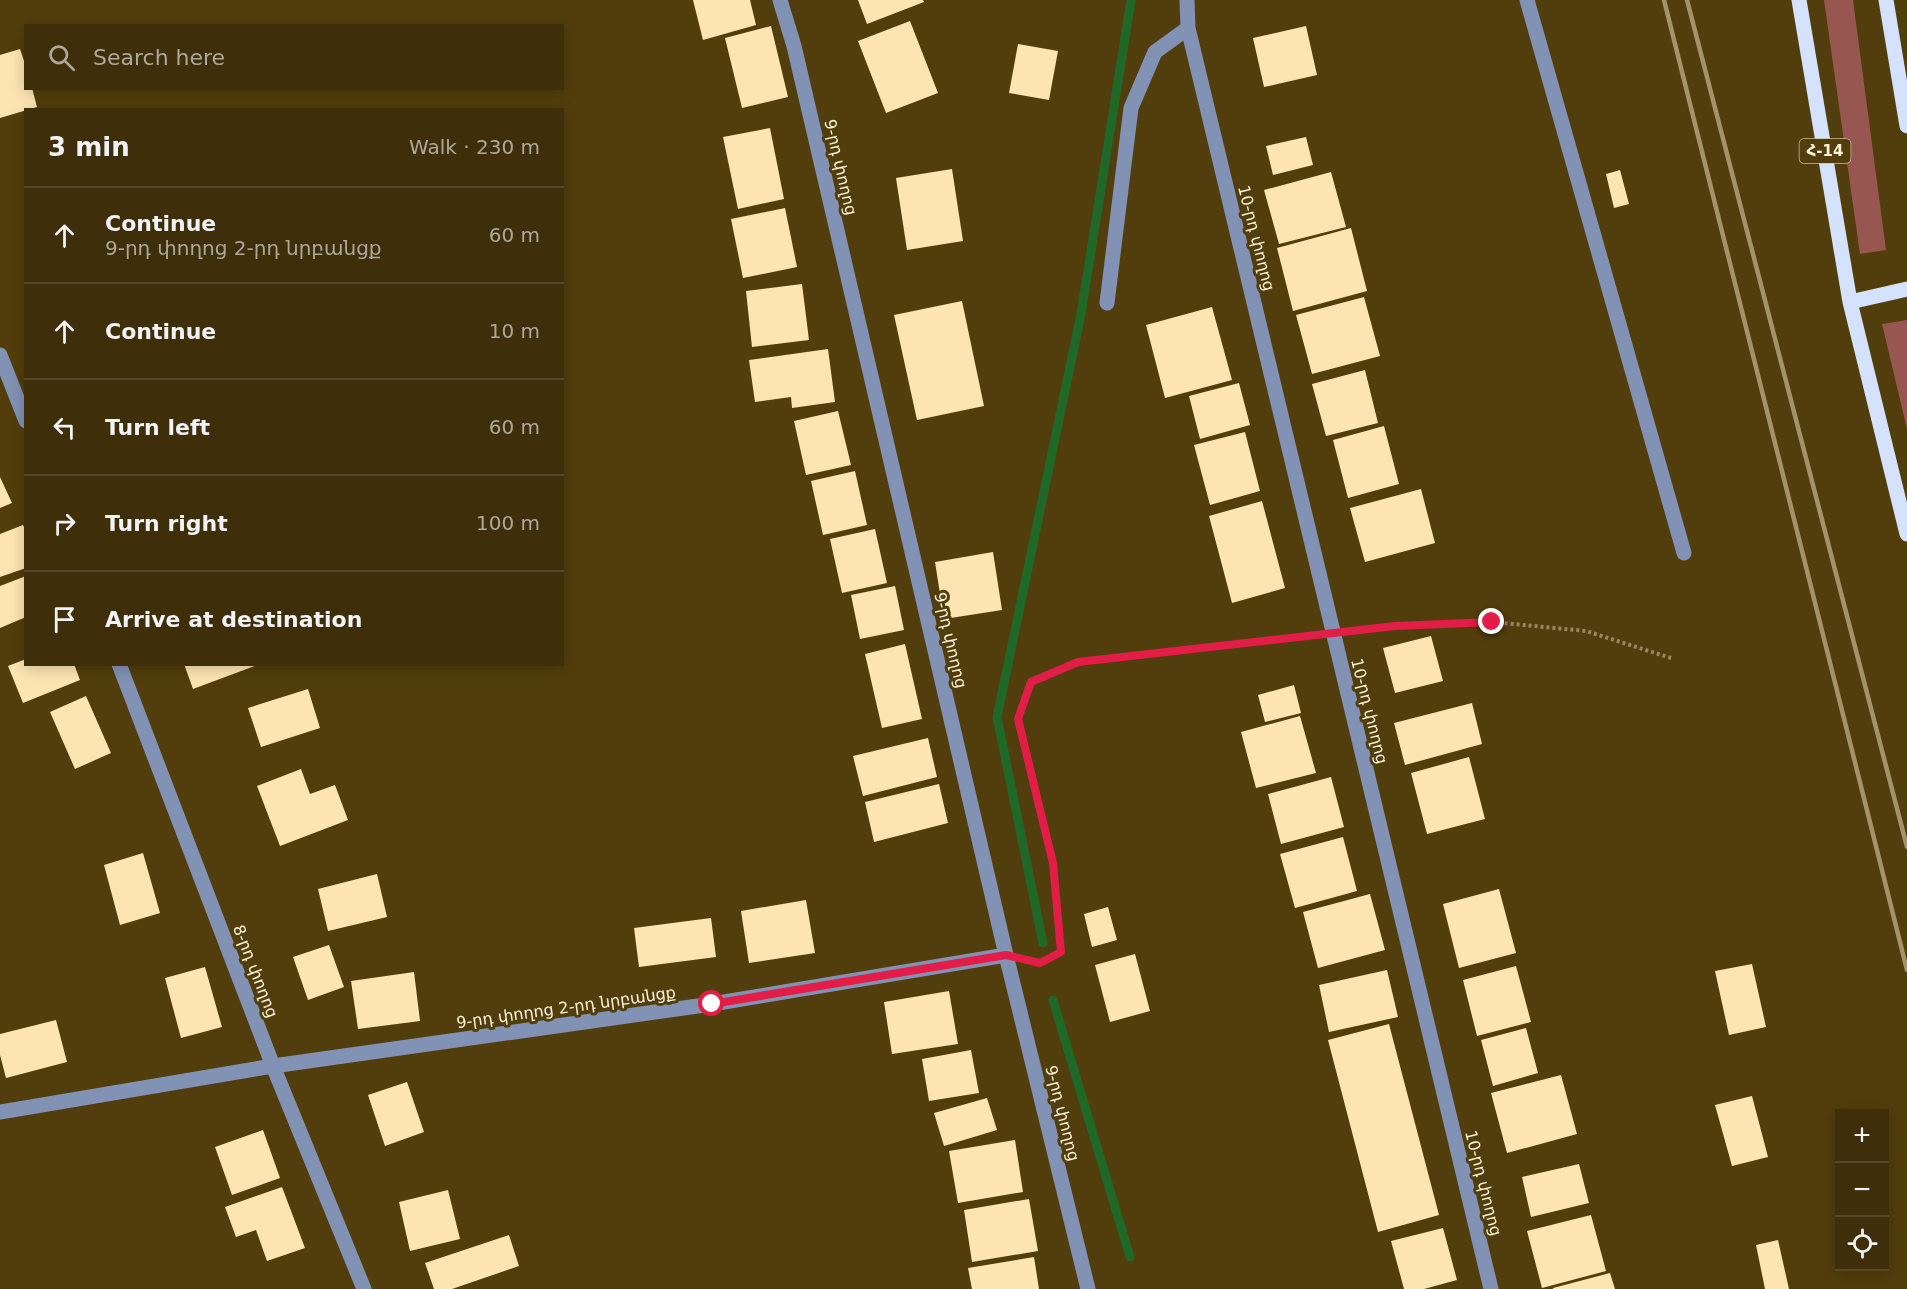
<!DOCTYPE html>
<html lang="en">
<head>
<meta charset="utf-8">
<style>
  body { margin:0; font-family:"DejaVu Sans","Noto Sans Armenian",sans-serif; background:#453612; color:#f1f3f6 }
  .controls { position:absolute; right:18px; bottom:18px; display:grid; overflow:hidden; border-radius:0px; box-shadow:0 3px 15px #0003 }
  .controls button { width:54px; height:54px; display:grid; place-items:center; padding:0; border:0; border-bottom:2px solid #574a2a; background:#3e2e09; color:#f1f3f6; font:30px sans-serif }
  .stop { position:absolute; width:18px; height:18px; margin:-14px; border:4px solid #e11d48; border-radius:50%; background:#fff }
  .stop.end { background:#e11d48; border-color:#fff; box-shadow:0 2px 6px #0008 }
  .list { margin:0; padding:0; list-style:none }
  h2 { display:flex; justify-content:space-between; align-items:center; height:78px; margin:0; padding:0 24px; font-size:26px }
  h2 small { font-size:20px; font-weight:400; color:#ada89c }
  .list li { display:grid; grid-template-columns:39px 1fr auto; gap:18px; align-items:center; box-sizing:border-box; height:96px; padding:0 24px; border-top:2px solid #574a2a }
  .list b { display:block; font-size:22px; white-space:nowrap }
  .list p { margin:0; font-size:20px; white-space:nowrap; color:#ada89c }
  .list em { font-size:20px; font-style:normal; color:#ada89c }
  .icon { flex:none; width:33px; height:33px; fill:none; stroke:currentColor; stroke-width:2; stroke-linecap:round; stroke-linejoin:round }
  .map { position:relative; flex:none; width:1907px; height:1289px; overflow:hidden }
  .search { position:absolute; background:#3e2e09; box-shadow:0 3px 15px #0003; left:24px; top:24px; width:540px; height:66px; display:flex; align-items:center; gap:15px; box-sizing:border-box; padding:0 21px; border-radius:0px; color:#ada89c; font-size:22px }
  .panel { position:absolute; background:#3e2e09; box-shadow:0 3px 15px #0003; left:24px; top:108px; width:540px; height:558px; border-radius:0px }
  .map>svg:first-child { display:block }
</style>
</head>
<body>
<div class="map">
<svg width="1907" height="1289" viewBox="0 0 1907 1289">
  <rect width="100%" height="100%" fill="#523e0c"/>
  <path fill="#985650" d="M1824 0H1853L1886 250 1860 254Z
    M1907 320V429L1882 324Z"/>
  <g fill="none" stroke-linecap="round" stroke-linejoin="round">
    <path stroke="#1f6828" stroke-width="9" d="M1043 943 997 717 1081 314 1131 0
      M1053 1000 1130 1257"/>
  </g>
  <path fill="#fde5b3" d="M693 0H750L756 25 703 40Z
    M858 0H923L924 2 867 24Z
    M910 21 938 93 886 113 858 41Z
    M771 26 788 97 742 108 725 38Z
    M1306 26 1317 75 1264 87 1253 38Z
    M1018 44 1058 51 1049 100 1009 93Z
    M20 49 26 67V88H32L37 107 0 118V55Z
    M770 128 784 199 738 209 723 137Z
    M1306 137 1313 165 1273 175 1266 146Z
    M952 169 963 241 907 250 896 178Z
    M1620 170 1629 204 1614 208 1606 174Z
    M1331 172 1346 227 1279 244 1264 190Z
    M785 208 797 267 743 278 731 219Z
    M1351 228 1367 291 1293 311 1277 248Z
    M802 284 809 340 752 347 746 291Z
    M1364 297 1380 356 1312 374 1296 315Z
    M962 301 984 406 917 420 894 315Z
    M1212 307 1232 380 1165 398 1146 325Z
    M828 349 835 402 792 408 791 397 755 402 749 360Z
    M1365 370 1378 423 1326 436 1312 384Z
    M1239 383 1250 425 1200 439 1189 396Z
    M838 411 851 465 806 475 794 421Z
    M1384 426 1399 484 1348 498 1333 440Z
    M1245 432 1260 491 1210 505 1194 445Z
    M855 471 867 525 823 535 811 481Z
    M0 477 12 503 0 508Z
    M1421 489 1435 543 1365 562 1350 508Z
    M1262 501 1285 588 1232 603 1209 516Z
    M23 525 26 531V568L0 577V534Z
    M875 529 887 583 842 593 830 539Z
    M993 552 1002 610 944 619 935 562Z
    M26 576V617L0 628V586Z
    M895 586 904 630 860 639 851 595Z
    M1431 636 1443 681 1395 693 1383 648Z
    M905 644 922 719 882 728 865 654Z
    M26 659V664H74L80 680 23 703 8 666Z
    M184 664H257V665L193 689Z
    M1294 685 1301 713 1265 722 1258 695Z
    M308 689 320 728 261 747 248 708Z
    M86 696 111 753 75 769 50 712Z
    M1472 703 1482 744 1405 765 1394 723Z
    M1300 716 1316 773 1256 788 1241 732Z
    M928 738 937 777 863 796 853 756Z
    M1469 757 1485 819 1427 834 1411 773Z
    M301 769 310 794 335 785 348 820 280 846 257 786Z
    M1331 777 1344 827 1281 844 1268 794Z
    M939 784 948 823 874 842 865 802Z
    M1343 837 1357 891 1295 908 1280 854Z
    M143 853 160 913 120 925 104 865Z
    M377 874 387 917 328 931 318 889Z
    M1499 889 1516 953 1459 968 1443 904Z
    M1370 894 1385 950 1318 968 1303 912Z
    M806 900 815 953 749 963 741 911Z
    M1108 907 1117 940 1092 947 1084 914Z
    M711 918 716 957 639 967 634 928Z
    M329 945 344 987 308 1000 293 957Z
    M1135 954 1150 1011 1110 1022 1095 965Z
    M1752 964 1766 1027 1729 1035 1715 971Z
    M1516 966 1531 1022 1477 1036 1463 980Z
    M205 967 222 1027 181 1038 165 978Z
    M1387 970 1398 1017 1329 1032 1319 985Z
    M414 972 420 1021 358 1029 351 981Z
    M949 991 958 1044 892 1054 884 1002Z
    M56 1020 67 1062 6 1078 0 1055V1034Z
    M1389 1024 1439 1215 1378 1232 1328 1040Z
    M1526 1028 1538 1073 1493 1086 1481 1040Z
    M971 1050 979 1093 929 1101 922 1059Z
    M1561 1075 1577 1134 1507 1153 1491 1093Z
    M407 1082 424 1132 385 1146 368 1095Z
    M1752 1096 1768 1157 1732 1166 1715 1105Z
    M987 1098 997 1130 944 1146 934 1113Z
    M263 1130 280 1178 232 1195 215 1147Z
    M1015 1140 1023 1192 958 1203 949 1151Z
    M1579 1164 1589 1203 1531 1217 1522 1177Z
    M282 1187 305 1248 267 1261 256 1230 236 1237 225 1207Z
    M448 1190 460 1239 410 1251 399 1202Z
    M1029 1199 1038 1251 972 1262 964 1210Z
    M1591 1215 1606 1271 1542 1288 1527 1231Z
    M1443 1228 1457 1280 1424 1289H1404L1391 1241Z
    M509 1235 519 1266 452 1289H434L425 1263Z
    M1778 1240 1789 1289H1765L1756 1245Z
    M1034 1257 1039 1289H972L968 1268Z
    M1610 1273 1615 1289H1553V1288Z"/>
  <g fill="none" stroke-linecap="round" stroke-linejoin="round">
    <path stroke="#97875f" stroke-width="4" stroke-dasharray="3 3" stroke-linecap="butt" d="M1355 630 1395 626 1492 622 1586 631 1671 658
      M1032 961 1040 963 1061 952 1053 863 1018 719 1031 682 1078 662 1309 635"/>
    <path stroke="#8292b4" stroke-width="15" d="M780 0 794 46 1006 955 1088 1289
      M1187 0 1188 28 1491 1289
      M1527 0 1684 553
      M1107 303 1131 108 1155 52 1188 28
      M0 355 26 421
      M119 664 273 1066 364 1289
      M0 1112 273 1066 712 1004 1006 955"/>
    <path stroke="#d4e2fe" stroke-width="15" d="M1799 0 1850 302 1907 534
      M1886 0 1907 126
      M1850 302 1907 289"/>
    <path stroke="#a3936d" stroke-width="4.5" d="M1664 0 1907 970
      M1687 0 1907 847"/>
  </g>
  <g fill="none" stroke-linecap="round" stroke-linejoin="round">
    <path stroke="#e11d48" stroke-width="8" d="M712 1004 1006 955 1040 963 1061 952 1053 863 1018 719 1031 682 1078 662 1395 626 1492 622"/>
  </g>
  <g text-anchor="middle" stroke-width="6" stroke-linejoin="round" paint-order="stroke">
    <rect fill="#523e0c" stroke="#cabb9c" stroke-width="1.5" x="1799.5" y="139" width="51" height="24" rx="4.5"/>
    <g font-size="15" font-weight="bold" fill="#fdf1d9">
      <text x="1825" y="156">Հ-14</text>
    </g>
    <g font-size="16" fill="#fdf1d9" stroke="#523e0c">
      <text transform="translate(841 167) rotate(77)" y="6">9-րդ փողոց</text>
      <text transform="translate(1257 238) rotate(76)" y="6">10-րդ փողոց</text>
      <text transform="translate(951 640) rotate(77)" y="6">9-րդ փողոց</text>
      <text transform="translate(1370 711) rotate(76)" y="6">10-րդ փողոց</text>
      <text transform="translate(256 971) rotate(69)" y="6">8-րդ փողոց</text>
      <text transform="translate(566 1007) rotate(-8)" y="6">9-րդ փողոց 2-րդ նրբանցք</text>
      <text transform="translate(1063 1113) rotate(76)" y="6">9-րդ փողոց</text>
      <text transform="translate(1484 1183) rotate(76)" y="6">10-րդ փողոց</text>
    </g>
  </g>
</svg>
<div class="controls">
<button>+</button>
<button>−</button>
<button><svg class="icon" aria-label="locate" viewBox="0 0 24 24"><circle cx="12" cy="12" r="6"/><path d="M12 2v4M12 18v4M2 12h4M18 12h4"/></svg></button>
</div>
<div class="stop" style="left:712px;top:1004px"></div>
<div class="stop end" style="left:1492px;top:622px"></div>
<div class="search"><svg class="icon" aria-label="search" viewBox="0 0 24 24"><circle cx="10" cy="10" r="6"/><path d="M15 15l6 6"/></svg>Search here</div>
<section class="panel">
<h2>3 min<small>Walk · 230 m</small></h2>
<ul class="list">
<li><svg class="icon" aria-label="ahead" viewBox="0 0 24 24"><path d="M12 20V5M6 11l6-6 6 6"/></svg><div><b>Continue</b><p>9-րդ փողոց 2-րդ նրբանցք</p></div><em>60 m</em></li>
<li><svg class="icon" aria-label="ahead" viewBox="0 0 24 24"><path d="M12 20V5M6 11l6-6 6 6"/></svg><div><b>Continue</b></div><em>10 m</em></li>
<li><svg class="icon" aria-label="left" viewBox="0 0 24 24"><path d="M17 20v-9H6M10 6l-5 5 5 5"/></svg><div><b>Turn left</b></div><em>60 m</em></li>
<li><svg class="icon" aria-label="right" viewBox="0 0 24 24"><path d="M7 20v-9h11M14 6l5 5-5 5"/></svg><div><b>Turn right</b></div><em>100 m</em></li>
<li><svg class="icon" aria-label="arrive" viewBox="0 0 24 24"><path d="M6 21V4h12l-3 4 3 4H6"/></svg><div><b>Arrive at destination</b></div></li>
</ul>
</section>
</div>
</body>
</html>
